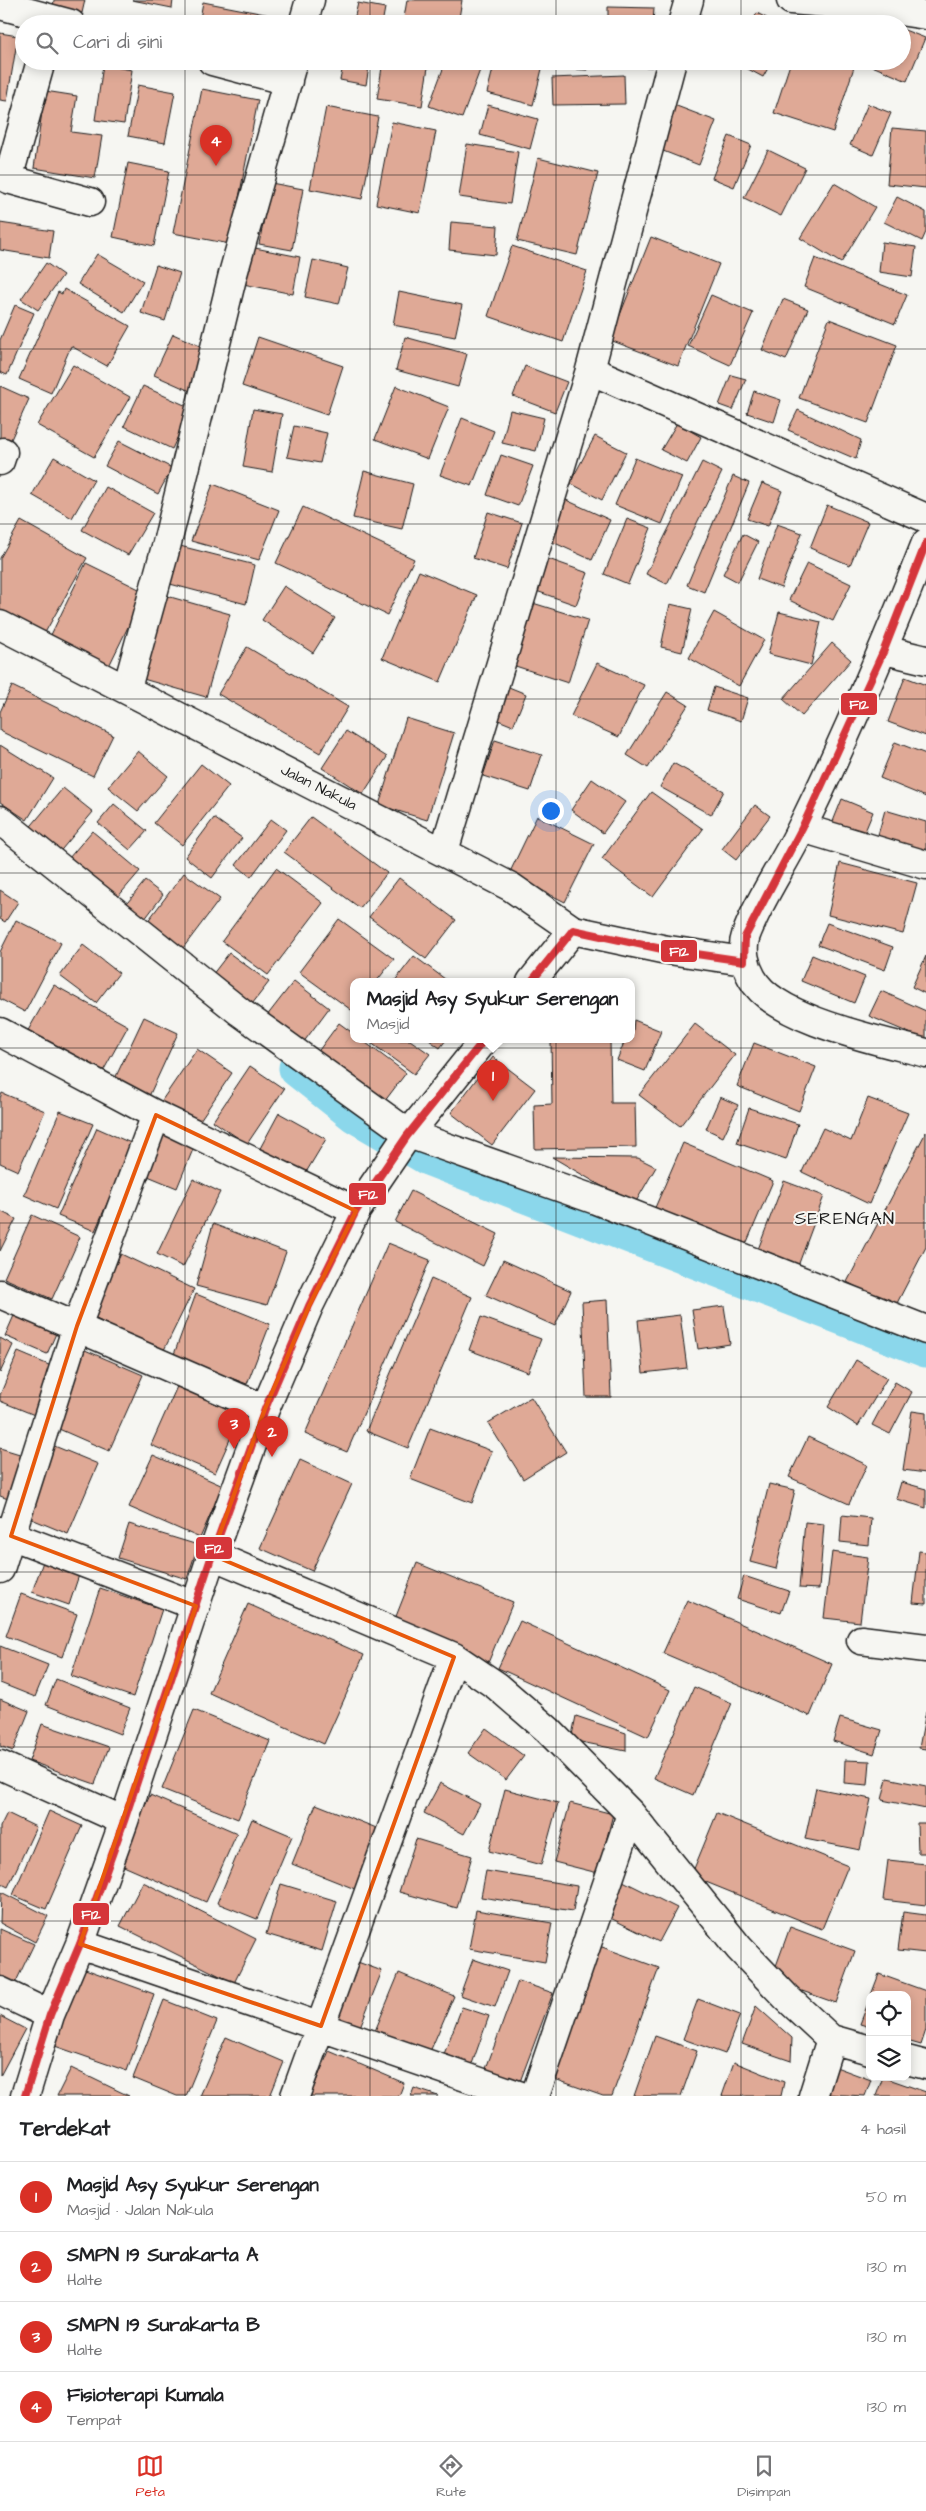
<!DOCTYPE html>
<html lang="id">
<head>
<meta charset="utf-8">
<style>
  body { margin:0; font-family:"Architects Daughter",sans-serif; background:#f6f6f6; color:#202124 }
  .controls { position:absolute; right:15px; bottom:15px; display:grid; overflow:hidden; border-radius:10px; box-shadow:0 2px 12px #0003 }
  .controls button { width:45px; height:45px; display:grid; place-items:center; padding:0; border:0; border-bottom:1px solid #e0e0e0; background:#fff; color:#202124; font:25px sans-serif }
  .you { position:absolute; left:550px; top:810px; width:18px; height:18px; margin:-12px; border:4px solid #fff; border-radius:50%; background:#1a73e8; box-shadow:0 0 0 8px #1a73e833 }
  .badge { display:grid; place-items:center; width:32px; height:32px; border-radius:50%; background:#d93025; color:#fff; font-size:16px; font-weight:700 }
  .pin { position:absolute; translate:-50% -41px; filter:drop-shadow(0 1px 2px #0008) }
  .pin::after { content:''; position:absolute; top:26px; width:18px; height:15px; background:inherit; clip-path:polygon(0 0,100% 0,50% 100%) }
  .popup { position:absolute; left:350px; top:978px; width:285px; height:65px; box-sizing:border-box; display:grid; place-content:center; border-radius:10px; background:#fff; filter:drop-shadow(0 1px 4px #0005); font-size:16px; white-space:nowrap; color:#757577 }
  .popup b { font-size:19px; color:#202124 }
  .popup::after { content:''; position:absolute; left:50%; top:100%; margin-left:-10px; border:10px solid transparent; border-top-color:#fff }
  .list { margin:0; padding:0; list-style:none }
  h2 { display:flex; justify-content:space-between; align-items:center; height:65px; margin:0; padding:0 20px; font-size:21px }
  h2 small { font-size:16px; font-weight:400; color:#757577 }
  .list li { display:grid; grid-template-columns:32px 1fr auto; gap:15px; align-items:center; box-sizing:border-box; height:70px; padding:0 20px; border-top:1px solid #e0e0e0 }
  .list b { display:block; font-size:19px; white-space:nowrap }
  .list p { margin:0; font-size:16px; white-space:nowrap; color:#757577 }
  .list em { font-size:16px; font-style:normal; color:#757577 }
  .icon { flex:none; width:28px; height:28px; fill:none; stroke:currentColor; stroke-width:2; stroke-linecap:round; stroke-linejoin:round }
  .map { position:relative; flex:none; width:926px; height:2096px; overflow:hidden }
  .search { position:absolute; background:#fff; box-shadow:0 2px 12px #0003; left:15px; right:15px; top:15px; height:55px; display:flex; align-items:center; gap:12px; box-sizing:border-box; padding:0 18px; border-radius:28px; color:#757577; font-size:19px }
  .sheet { height:345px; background:#fff }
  nav { display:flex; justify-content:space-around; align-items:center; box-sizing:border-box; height:70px; border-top:1px solid #e0e0e0; background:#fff; font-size:14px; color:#757577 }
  nav a { display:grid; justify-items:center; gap:2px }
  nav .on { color:#d93025 }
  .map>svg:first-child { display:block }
</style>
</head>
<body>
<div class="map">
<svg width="926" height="2096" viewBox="0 0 926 2096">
  <rect width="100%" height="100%" fill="#f6f6f2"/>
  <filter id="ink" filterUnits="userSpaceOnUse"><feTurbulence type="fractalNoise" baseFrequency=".02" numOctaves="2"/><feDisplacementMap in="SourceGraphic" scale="10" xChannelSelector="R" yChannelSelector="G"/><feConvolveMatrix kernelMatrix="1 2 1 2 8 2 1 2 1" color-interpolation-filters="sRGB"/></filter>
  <g filter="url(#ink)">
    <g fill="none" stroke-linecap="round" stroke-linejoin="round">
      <path stroke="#8bd7eb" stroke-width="39" d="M298 1068 356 1114 428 1156 926 1348"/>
    </g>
    <path fill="#dfa996" stroke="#1c1c1c" d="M54 0H85L82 13 53 7Z
      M132 0H173L172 8Z
      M407 0H462L458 24H403Z
      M203 2 275 16 274 24H199Z
      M358 3 385 8 382 24H353Z
      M608 7 654 8 653 24H608Z
      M757 13 778 24H751Z
      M902 29 925 38 907 81 870 65 872 61H902Z
      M0 33 18 36 7 101 0 100Z
      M344 61H370L366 85 340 80Z
      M383 61 428 67 422 106 377 99Z
      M446 61 483 62 462 118 429 106Z
      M495 61H544L533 105 487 93Z
      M555 61H588L587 70 555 68Z
      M607 61H652V67L606 66Z
      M733 61H772L763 77Z
      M791 61H856L833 132 774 113Z
      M103 65 132 70 124 124 95 120Z
      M624 75 625 104 553 105 552 78Z
      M138 85 175 92 165 143 128 136Z
      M202 89 258 100 230 244 173 233Z
      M45 91 77 96 71 132 102 136 95 178 34 168Z
      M868 104 891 113 873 155 850 145Z
      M488 105 538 119 530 149 480 135Z
      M674 105 716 121 699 165 658 149Z
      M326 107 378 117 362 199 310 189Z
      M392 122 436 131 420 213 376 204Z
      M892 128 926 131V188L887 184Z
      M729 136 751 145 734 187 712 178Z
      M467 144 518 152 510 204 459 197Z
      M768 150 805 168 781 216 744 198Z
      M538 158 598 173 577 255 517 241Z
      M128 163 169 171 154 246 113 237Z
      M271 183 303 189 292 250 259 244Z
      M834 183 875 207 841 263 800 238Z
      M897 197 926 212V232L922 241 884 222Z
      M451 222 498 226 496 255 449 250Z
      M0 223 53 231 49 258 0 250Z
      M651 237 719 264 678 366 610 340Z
      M882 242 916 247 912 277 879 272Z
      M512 246 587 271 563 342 488 316Z
      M250 247 300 257 293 294 243 284Z
      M97 254 143 281 124 312 78 284Z
      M815 258 907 295 895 324 804 287Z
      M313 260 348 268 339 304 305 297Z
      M46 263 63 275 38 310 21 299Z
      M156 265 180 273 165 321 141 313Z
      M64 289 130 326 107 366 71 346 51 393 19 379 58 292 62 294Z
      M399 292 462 305 455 337 393 325Z
      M711 295 753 313 730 365 688 346Z
      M783 299 808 309 786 360 762 350Z
      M15 305 34 313 7 375 0 372V340Z
      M829 319 897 345 868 423 799 398Z
      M173 334 209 350 190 391 154 375Z
      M258 337 343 366 327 415 242 386Z
      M405 337 467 354 458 387 396 370Z
      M73 365 130 397 94 457 37 425Z
      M525 366 567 382 555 412 513 396Z
      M731 375 746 379 733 410 719 405Z
      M0 386 29 399 8 446 0 442Z
      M143 386 191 408 172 449 124 426Z
      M396 386 449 407 428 459 375 439Z
      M754 391 781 400 774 422 747 413Z
      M253 409 282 414 272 472 243 467Z
      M510 410 544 418 536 451 502 443Z
      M798 410 861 440 856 459 788 430Z
      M462 418 494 431 472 486 440 475Z
      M677 423 701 437 687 463 661 450Z
      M294 426 327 433 320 463 287 457Z
      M595 436 626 452 602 500 570 483Z
      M119 441 172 468 158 494 105 466Z
      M501 455 533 466 518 506 487 495Z
      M54 457 94 480 72 518 32 495Z
      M635 458 682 477 662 524 615 505Z
      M702 462 722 472 667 584 646 574Z
      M364 471 413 484 402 529 353 518Z
      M733 476 749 483 704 592 687 585Z
      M762 483 782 491 768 526 747 519Z
      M213 484 279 510 259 560 191 541Z
      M106 487 153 513 128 555 82 530Z
      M564 499 610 520 592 560 546 539Z
      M827 505 868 522 850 565 810 548Z
      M303 507 414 559 387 615 276 563Z
      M488 512 522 523 507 569 473 558Z
      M627 519 651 528 628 584 604 574Z
      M21 521 87 558 42 638 0 615V558Z
      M777 524 802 533 781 588 757 579Z
      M743 534 758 542 738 582 723 574Z
      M180 546 255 565 246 604 170 584Z
      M537 555 588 573 576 605 525 587Z
      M86 563 145 592 107 670 48 641Z
      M807 563 851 584 833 621 789 600Z
      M419 571 477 595 440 682 382 658Z
      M284 586 335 618 313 653 262 620Z
      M167 596 230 614 206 697 143 679Z
      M523 600 588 620 568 683 503 662Z
      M670 604 692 609 682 652 661 647Z
      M714 612 764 640 739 686 689 658Z
      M779 612 821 622 811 665 768 654Z
      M832 643 851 660 802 716 783 699Z
      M247 647 348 707 320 753 218 694Z
      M597 663 644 685 619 737 571 716Z
      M905 677 926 685V736L888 722Z
      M499 683 526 694 513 726 486 715Z
      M12 686 113 735 93 776 0 731V712Z
      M714 687 748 698 741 721 707 710Z
      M667 692 688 705 648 768 627 755Z
      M406 718 454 733 427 820 379 805Z
      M346 731 387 757 363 794 322 768Z
      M495 740 542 755 530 791 483 776Z
      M895 742 926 754V797L880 778Z
      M0 745 53 778 27 820 0 802Z
      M138 751 168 776 138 811 108 787Z
      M673 763 724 791 711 815 660 787Z
      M201 764 229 786 182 845 154 823Z
      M592 779 625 802 603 833 571 810Z
      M63 788 93 812 57 855 27 831Z
      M651 792 703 829 653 897 602 859Z
      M842 799 873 812 861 841 830 829Z
      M114 804 147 831 130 850 98 823Z
      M755 805 770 816 736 860 722 849Z
      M885 810 926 822V853L874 849Z
      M537 816 594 844 565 902 509 874Z
      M311 817 387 873 360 908 284 852Z
      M214 818 242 838 212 878 185 857Z
      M271 819 286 830 251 877 236 865Z
      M92 831 140 871 111 905 63 865Z
      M840 863 917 883 903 934 828 915Z
      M276 868 323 903 268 975 222 941Z
      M184 873 220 899 177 956 141 930Z
      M399 878 456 920 426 959 369 917Z
      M145 881 163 895 138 928 119 913Z
      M0 890 18 902 5 922 0 919Z
      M339 919 394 959 376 982H354V1012L299 972Z
      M16 920 61 943 25 1012 0 999V952Z
      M827 923 893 947 885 970 818 945Z
      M83 945 119 973 96 1003 60 976Z
      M229 953 269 982 249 1008 209 979Z
      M812 955 865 977 854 1003 801 981Z
      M414 956 449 982H394Z
      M926 956V994L912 987Z
      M294 981 329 1008 300 1047 263 1021Z
      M54 985 128 1026 101 1075 26 1034Z
      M881 991 926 1011V1040L869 1016Z
      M144 1017 178 1033 145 1105 110 1089Z
      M634 1020 661 1031 645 1071 617 1060 625 1040H632Z
      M339 1023 354 1034V1040H362L406 1073 381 1106 314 1057Z
      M695 1024 735 1055 680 1126 639 1095Z
      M367 1040H410L430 1054 414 1074Z
      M429 1040H446L440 1048Z
      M551 1040H610L611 1103H635L636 1147 535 1149 534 1105 552 1104Z
      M754 1043 816 1067 799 1111 737 1086Z
      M197 1049 232 1073 194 1129 158 1106Z
      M493 1057 535 1089 492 1145 451 1113Z
      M250 1066 284 1089 247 1144 213 1121Z
      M2 1093 45 1111 18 1171 0 1163V1098Z
      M720 1097 738 1105 723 1137 706 1129Z
      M868 1098 908 1113 869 1204 802 1172 823 1128 851 1141Z
      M749 1108 798 1124 786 1160 737 1143Z
      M60 1111 93 1124 56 1209 24 1195Z
      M279 1113 326 1139 302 1179 257 1154Z
      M97 1128 133 1144 95 1231 58 1216Z
      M926 1132V1247L895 1307 847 1282Z
      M160 1133 194 1147 177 1188 143 1174Z
      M683 1143 773 1181 744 1249 654 1210Z
      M552 1157 638 1158 656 1167 634 1205Z
      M193 1179 220 1192 183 1267 157 1254Z
      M784 1181 824 1196 798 1266 757 1252Z
      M411 1191 498 1234 483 1266 395 1222Z
      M0 1211 16 1219 0 1251Z
      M32 1215 80 1237 52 1299 4 1278Z
      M213 1224 286 1252 267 1305 196 1286Z
      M388 1243 430 1260 347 1452 305 1434Z
      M121 1254 194 1289 163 1352 90 1316Z
      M503 1260 571 1291 555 1326 486 1295Z
      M431 1279 472 1297 408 1448 366 1431Z
      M196 1294 270 1324 247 1384 173 1357Z
      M607 1300 611 1397H586L582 1302Z
      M724 1306 730 1344 698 1349 692 1310Z
      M16 1311 58 1329 47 1354 5 1336Z
      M680 1315 687 1368 643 1373 638 1320Z
      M481 1317 541 1339 528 1372 469 1350Z
      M0 1338 13 1345 0 1373Z
      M85 1350 143 1375 109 1451 52 1426Z
      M18 1352 56 1368 37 1416 0 1401V1395Z
      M856 1360 887 1378 858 1426 828 1407Z
      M179 1382 243 1410 215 1473 151 1445Z
      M895 1382 912 1392 890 1434 872 1425Z
      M531 1397 566 1452 523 1479 488 1423Z
      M912 1411 926 1413V1473L903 1470Z
      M430 1428 492 1451 472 1503 410 1479Z
      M808 1437 867 1465 849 1504 789 1477Z
      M52 1445 98 1464 68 1534 22 1515Z
      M0 1448 23 1455 8 1499 0 1496Z
      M153 1455 223 1486 200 1538 129 1507Z
      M300 1460 352 1484 312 1571 260 1548Z
      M901 1482 926 1489V1508L896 1499Z
      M769 1484 795 1490 776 1569 750 1562Z
      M842 1515 871 1518 869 1545 840 1542Z
      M805 1522 824 1524 819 1589 799 1588Z
      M129 1524 198 1545 187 1579 118 1558Z
      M919 1551 926 1552V1604L913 1603Z
      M832 1552 868 1557 860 1622 824 1618Z
      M44 1559 80 1572 69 1605 32 1592Z
      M417 1563 513 1602 488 1663 393 1624Z
      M744 1576 789 1591 781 1613 737 1599Z
      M100 1588 162 1609 133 1697 71 1676Z
      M21 1594 77 1614 62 1657 6 1636Z
      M687 1600 832 1664 810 1716 663 1653Z
      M248 1604 364 1655 324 1744 209 1693Z
      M520 1621 670 1690 648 1737 498 1668Z
      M0 1646 48 1665 35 1697 0 1683Z
      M56 1679 130 1708 120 1734 46 1705Z
      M694 1687 732 1703 693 1795 654 1778Z
      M0 1699 29 1711 13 1751 0 1746Z
      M194 1710 270 1741 238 1819 162 1789Z
      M926 1711V1749L919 1748Z
      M576 1716 626 1733V1751L571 1740Z
      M840 1718 882 1730 874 1754 833 1741Z
      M42 1724 109 1747 95 1784 29 1761Z
      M486 1728 524 1756 506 1780 468 1753Z
      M845 1760 870 1761 868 1785 844 1783Z
      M887 1778 926 1786V1809L882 1800Z
      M440 1783 480 1804 464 1834 424 1813Z
      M816 1788 871 1799 860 1850 805 1839Z
      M505 1789 558 1803 541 1865 489 1851Z
      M150 1795 237 1833 206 1902 119 1864Z
      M570 1803 613 1814 598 1873 554 1862Z
      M316 1804 379 1829 355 1889 292 1864Z
      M49 1811 82 1826 46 1909 13 1895Z
      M7 1813 36 1827 8 1887 0 1883V1827Z
      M717 1813 848 1866 822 1929 691 1876Z
      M252 1819 292 1836 257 1919 217 1903Z
      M917 1823H926V1853H918Z
      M416 1839 472 1856 457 1908 399 1892Z
      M888 1860 926 1864V1905L883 1900Z
      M486 1871 577 1886 573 1911 481 1897Z
      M617 1878 677 1908 659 1942 600 1913Z
      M143 1882 256 1939 234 1983 120 1926Z
      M281 1884 337 1901 322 1951 266 1934Z
      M1 1892 48 1916 35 1942 0 1923Z
      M476 1910 552 1923 545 1962 469 1949Z
      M903 1912 926 1915V1953L898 1950Z
      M790 1927 855 1951 836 2003 771 1980Z
      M0 1929 34 1944 12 1990 0 1985Z
      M594 1944 659 1968 612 2096H603L546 2076Z
      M473 1959 508 1971 495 2007 460 1995Z
      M355 1961 382 1971 360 2027 332 2017Z
      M77 1966 154 1994 127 2071 49 2044Z
      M399 1973 454 1996 429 2054 375 2031Z
      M879 1974 926 1991V2030L921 2045 907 2041V1995H871Z
      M518 1981 553 1993 518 2087 484 2074Z
      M870 1998V2027L860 2024Z
      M698 1999 740 2015 725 2054 683 2039Z
      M164 2000 217 2021 186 2096H177L133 2078Z
      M756 2006 792 2038 791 2061 742 2044Z
      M462 2007 489 2016 472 2064 444 2054Z
      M0 2016 25 2029 0 2076Z
      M655 2036 697 2051 681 2096H634Z
      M226 2037 284 2062 270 2096H200Z
      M329 2051 404 2083 399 2096H310Z
      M734 2062 784 2082 781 2096H722Z
      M836 2067 871 2080 865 2096 826 2094Z
      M71 2068 129 2096H57Z
      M883 2077 926 2092 925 2096H876Z
      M414 2088 438 2096H411Z"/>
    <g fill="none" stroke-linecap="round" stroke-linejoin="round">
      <defs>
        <path id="minor" d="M791 0 873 7 926 15
          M0 5 71 24
          M303 24 310 0
          M682 24 689 0
          M41 61 8 179 90 202
          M212 61 288 81
          M590 370 926 518
          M0 461 3 452
          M926 543C888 639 848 734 802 827 785 863 760 897 746 935 741 949 745 966 752 978 774 1020 882 1041 926 1053
          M0 625 511 887 573 930 662 949 744 961
          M884 650 926 660
          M127 688 167 543 233 274 293 61
          M0 820 240 1012 409 1134 596 1200 926 1330
          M802 828 926 865
          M444 851 590 370 672 61
          M531 982 573 930
          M0 1032 156 1115 356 1211
          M0 1294 265 1409
          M0 1531 196 1606
          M212 1555 454 1657 497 1686 548 1730 631 1814 739 1948 787 1998 831 2039 870 2050
          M0 1569 77 1326 156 1115
          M861 1640 926 1648
          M0 1765 124 1821
          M80 1944 521 2096
          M0 1991 50 2015
          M907 2060 926 2065
          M25 2096 50 2015 80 1944 124 1821 212 1555 265 1409 309 1306 356 1211 407 1136 484 1040
          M295 2096 454 1657
          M535 2096 631 1814
          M813 2096 831 2039"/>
      </defs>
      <use href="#minor" stroke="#1c1c1c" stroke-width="31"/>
      <use href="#minor" stroke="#f6f6f2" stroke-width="28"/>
      <defs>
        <path id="bus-1" d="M531 982 573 930 662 949 744 961 745 937 802 828 884 650 926 543
          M25 2096 50 2015 80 1944 124 1821 212 1555 265 1409 309 1306 356 1211 407 1136 484 1040"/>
      </defs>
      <use href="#bus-1" stroke="#f6f6f2" stroke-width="11"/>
      <use href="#bus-1" stroke="#d5363a" stroke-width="8"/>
    </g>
  </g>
  <path fill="none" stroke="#e8590c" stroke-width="4" stroke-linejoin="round" d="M156 1115 356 1211 309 1306 265 1409 212 1555 454 1657 321 2026 80 1944 196 1606 11 1536 77 1326Z"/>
  <path fill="none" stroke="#1c1c1c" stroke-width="1" stroke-opacity="0.55" d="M185 0V24M370 0V24M556 0V24M741 0V24M185 61V2096M370 61V2096M556 61V2096M741 61V2096M0 175H926M0 349H926M0 524H926M0 699H926M0 873H926M0 1048H926M0 1223H926M0 1397H926M0 1572H926M0 1747H926M0 1921H926"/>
  <g text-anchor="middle" stroke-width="4" stroke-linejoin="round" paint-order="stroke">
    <g font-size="15" fill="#1c1c1c" stroke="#f6f6f2">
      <text transform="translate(319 787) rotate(27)" y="5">Jalan Nakula</text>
    </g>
    <g font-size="18" letter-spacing="1" fill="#1c1c1c" stroke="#f6f6f2">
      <text x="845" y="1224">SERENGAN</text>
    </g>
  </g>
  <g stroke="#f6f6f2" stroke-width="2">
    <rect x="840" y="692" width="38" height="24" rx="5" fill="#d5363a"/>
    <rect x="660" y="939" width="38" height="24" rx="5" fill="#d5363a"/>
    <rect x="348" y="1182" width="39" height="24" rx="5" fill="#d5363a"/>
    <rect x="195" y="1536" width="38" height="24" rx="5" fill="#d5363a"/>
    <rect x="72" y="1902" width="38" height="24" rx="5" fill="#d5363a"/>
  </g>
  <g font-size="14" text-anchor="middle" font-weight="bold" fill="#fff">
    <text x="859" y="709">F12</text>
    <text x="679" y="956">F12</text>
    <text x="368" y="1199">F12</text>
    <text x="214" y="1553">F12</text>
    <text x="91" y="1919">F12</text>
  </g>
</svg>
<div class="controls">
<button><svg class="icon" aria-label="locate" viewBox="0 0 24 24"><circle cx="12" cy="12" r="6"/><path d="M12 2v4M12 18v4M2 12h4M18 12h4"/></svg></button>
<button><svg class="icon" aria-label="layers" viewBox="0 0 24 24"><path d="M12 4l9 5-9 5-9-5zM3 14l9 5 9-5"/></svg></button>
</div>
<div class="you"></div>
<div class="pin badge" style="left:493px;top:1101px">1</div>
<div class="popup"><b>Masjid Asy Syukur Serengan</b>Masjid</div>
<div class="pin badge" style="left:272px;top:1457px">2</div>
<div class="pin badge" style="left:234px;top:1449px">3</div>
<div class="pin badge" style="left:216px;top:166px">4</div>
<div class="search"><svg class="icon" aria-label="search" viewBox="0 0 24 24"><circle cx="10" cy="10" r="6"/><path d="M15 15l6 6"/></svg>Cari di sini</div>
</div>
<section class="sheet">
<h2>Terdekat<small>4 hasil</small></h2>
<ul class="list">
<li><span class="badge">1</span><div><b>Masjid Asy Syukur Serengan</b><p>Masjid · Jalan Nakula</p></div><em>50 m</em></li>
<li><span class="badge">2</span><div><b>SMPN 19 Surakarta A</b><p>Halte</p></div><em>130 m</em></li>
<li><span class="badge">3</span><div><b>SMPN 19 Surakarta B</b><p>Halte</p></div><em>130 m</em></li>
<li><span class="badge">4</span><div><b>Fisioterapi Kumala</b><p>Tempat</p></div><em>130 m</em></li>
</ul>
</section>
<nav>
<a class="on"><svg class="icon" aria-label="map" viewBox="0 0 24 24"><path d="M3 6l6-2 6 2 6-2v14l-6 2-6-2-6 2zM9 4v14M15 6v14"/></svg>Peta</a>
<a><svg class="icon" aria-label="directions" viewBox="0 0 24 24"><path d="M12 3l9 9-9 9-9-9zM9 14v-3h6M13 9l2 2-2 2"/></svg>Rute</a>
<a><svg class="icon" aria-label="saved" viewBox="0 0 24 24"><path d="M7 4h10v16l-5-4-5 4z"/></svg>Disimpan</a>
</nav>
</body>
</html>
